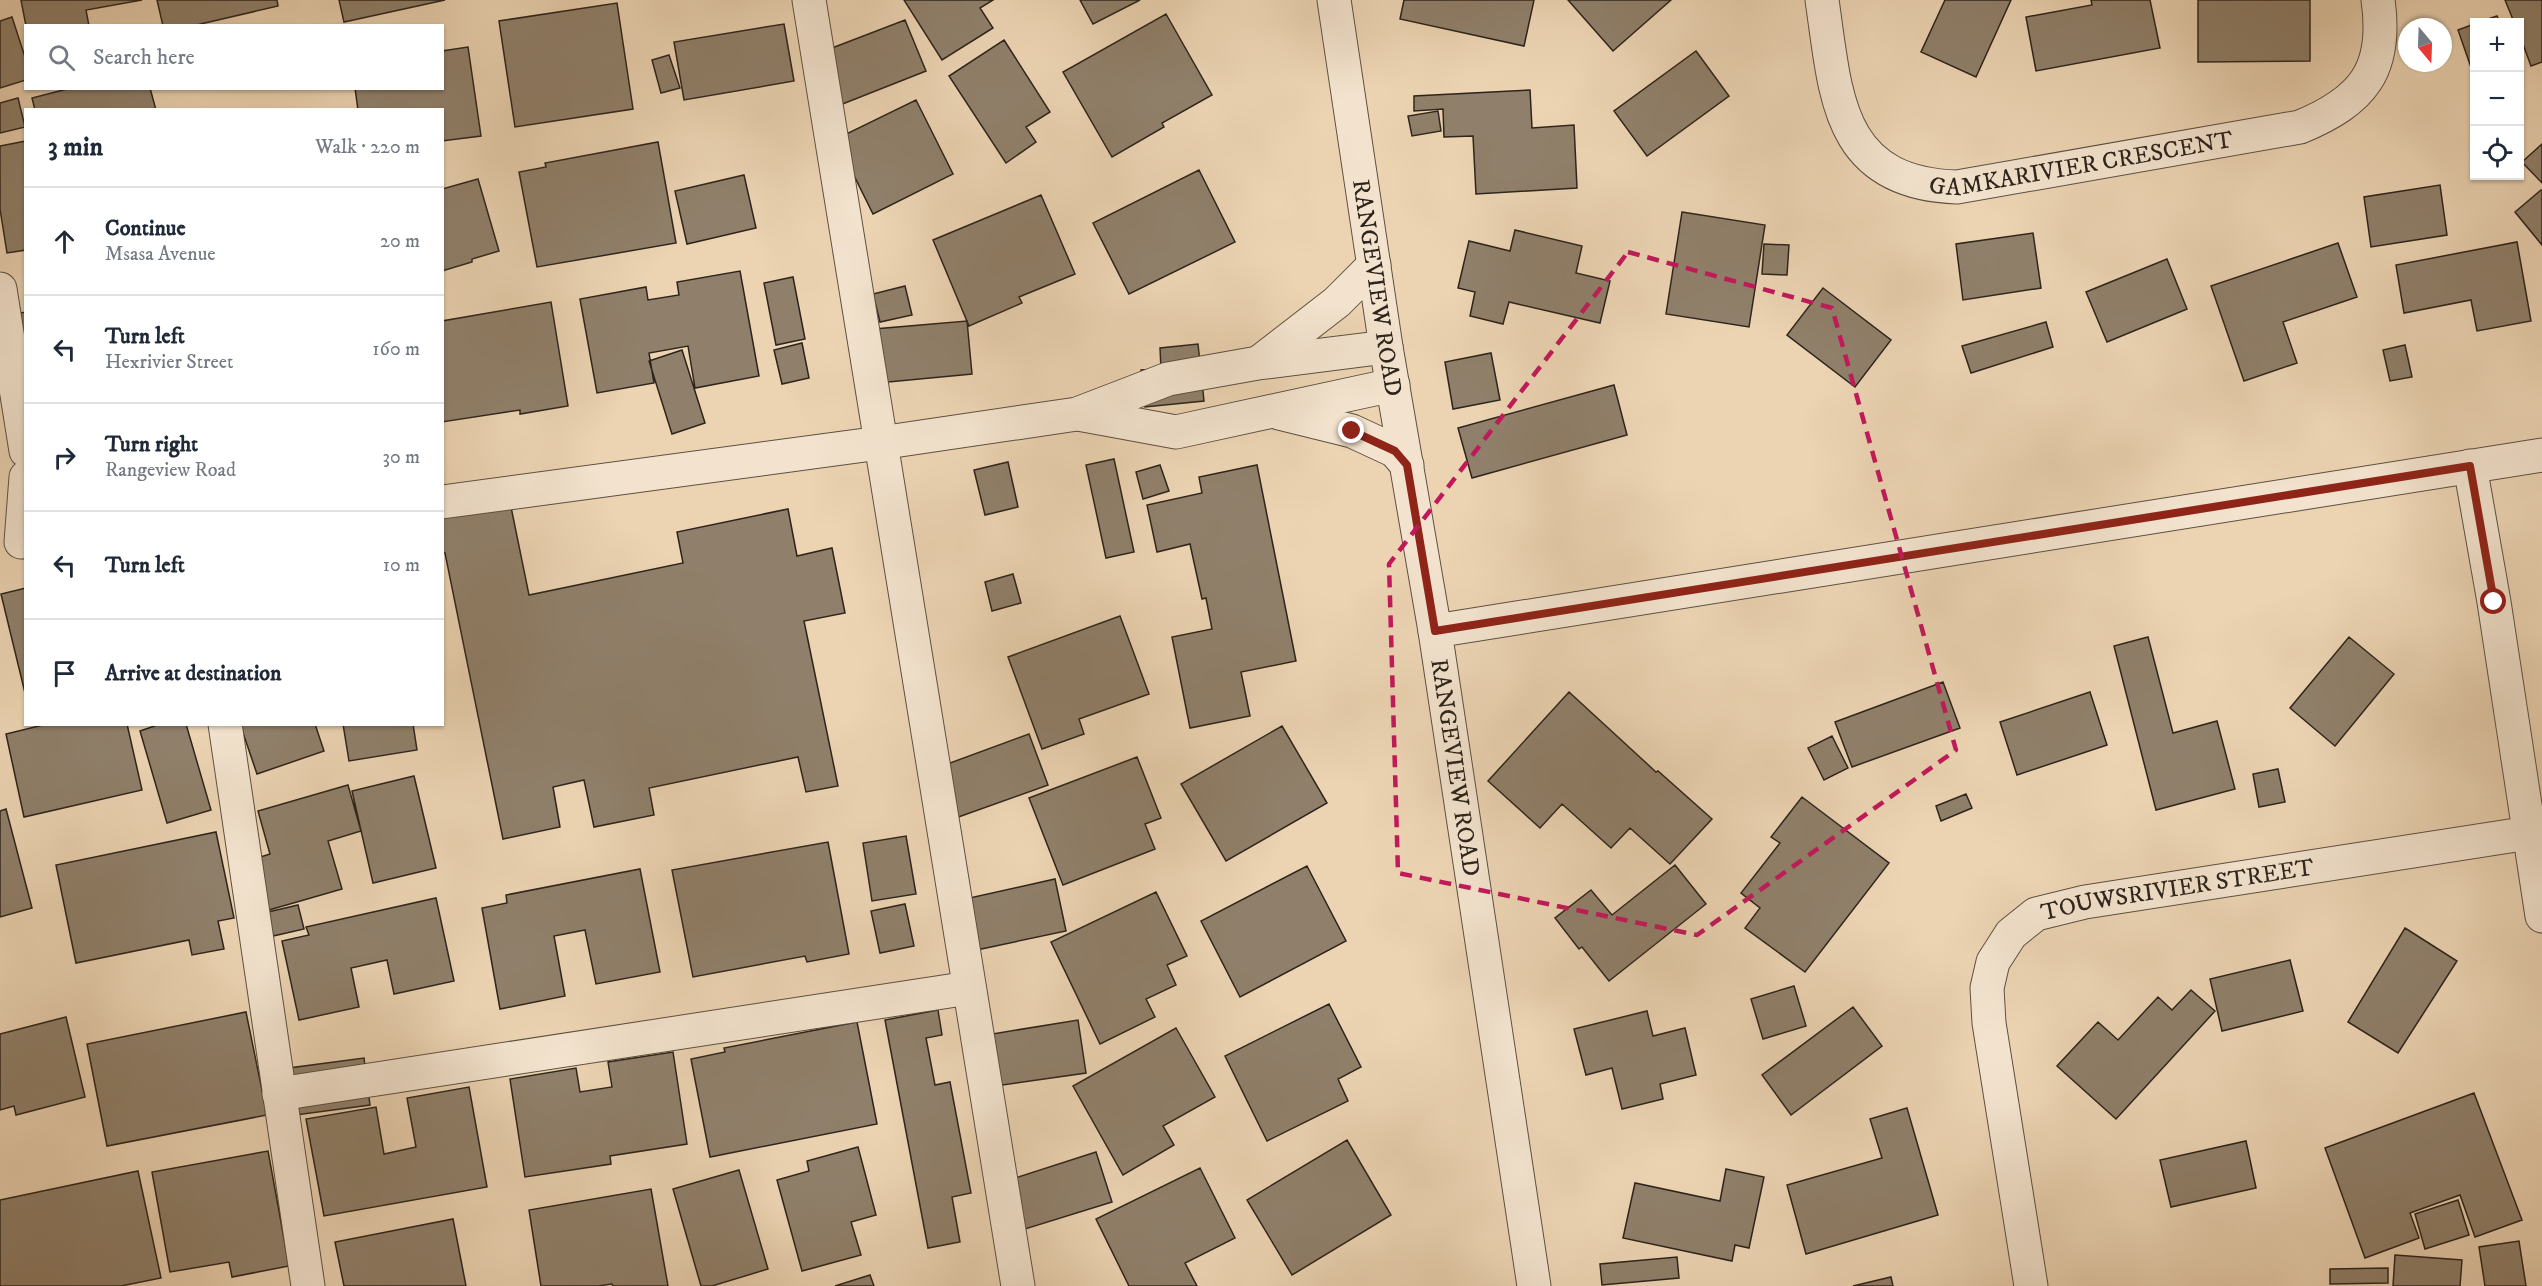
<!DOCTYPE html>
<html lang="en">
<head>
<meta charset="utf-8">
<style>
  body { margin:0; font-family:"IM FELL DW Pica",serif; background:#f6f6f7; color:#1f2937 }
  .controls { position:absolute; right:18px; top:18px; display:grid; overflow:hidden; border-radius:0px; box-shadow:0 2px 4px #0004 }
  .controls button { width:54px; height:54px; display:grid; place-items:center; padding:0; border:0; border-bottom:2px solid #e0e1e3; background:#fff; color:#1f2937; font:30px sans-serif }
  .compass { position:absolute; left:2398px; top:18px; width:54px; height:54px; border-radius:50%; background:#fff; box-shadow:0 2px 4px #0004; rotate:161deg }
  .stop { position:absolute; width:18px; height:18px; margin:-14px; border:4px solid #8f2418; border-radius:50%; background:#fff }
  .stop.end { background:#8f2418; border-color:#fff; box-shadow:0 2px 6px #0008 }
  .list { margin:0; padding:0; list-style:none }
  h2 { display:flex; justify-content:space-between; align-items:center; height:78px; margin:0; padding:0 24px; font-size:26px }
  h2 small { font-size:20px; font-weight:400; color:#747a83 }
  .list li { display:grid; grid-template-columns:39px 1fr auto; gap:18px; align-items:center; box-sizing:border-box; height:108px; padding:0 24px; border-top:2px solid #e0e1e3 }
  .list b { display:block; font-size:22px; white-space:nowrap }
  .list p { margin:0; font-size:20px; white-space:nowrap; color:#747a83 }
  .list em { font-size:20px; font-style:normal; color:#747a83 }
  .icon { flex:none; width:33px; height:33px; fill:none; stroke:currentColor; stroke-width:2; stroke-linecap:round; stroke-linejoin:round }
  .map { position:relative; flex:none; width:2542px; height:1286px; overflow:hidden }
  .search { position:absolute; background:#fff; box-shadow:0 2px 4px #0004; left:24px; top:24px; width:420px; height:66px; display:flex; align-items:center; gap:15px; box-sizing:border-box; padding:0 21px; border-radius:0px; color:#747a83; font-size:22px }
  .panel { position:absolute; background:#fff; box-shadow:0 2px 4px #0004; left:24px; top:108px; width:420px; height:618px; border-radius:0px }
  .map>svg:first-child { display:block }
</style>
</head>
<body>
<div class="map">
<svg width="2542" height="1286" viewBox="0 0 2542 1286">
  <rect width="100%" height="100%" fill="#ecd4b3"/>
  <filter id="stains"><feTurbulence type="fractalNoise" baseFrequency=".00333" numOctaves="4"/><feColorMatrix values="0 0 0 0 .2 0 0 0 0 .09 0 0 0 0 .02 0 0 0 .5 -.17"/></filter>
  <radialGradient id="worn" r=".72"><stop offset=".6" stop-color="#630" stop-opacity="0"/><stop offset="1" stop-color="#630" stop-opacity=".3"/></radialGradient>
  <path fill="#90806b" stroke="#2d241c" stroke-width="1.5" d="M21 0H142L86 10 89 26H26Z
    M157 0H277L278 6 192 26H163Z
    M339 0H445L344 22Z
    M904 0H993L980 8 993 28 942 60Z
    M1080 0H1140L1093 24Z
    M1404 0H1534L1524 46 1400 19Z
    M1568 0H1671L1613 51Z
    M1945 0H2011L1976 77 1921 52Z
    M2091 0H2150L2160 48 2036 71 2026 17 2092 5Z
    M2198 0H2310V61L2198 62Z
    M2505 0H2542V62L2531 66 2520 36V22H2514Z
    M617 3 633 109 515 127 499 21Z
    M1166 14 1212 95 1162 123 1164 127 1112 157 1063 72Z
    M2497 16 2500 22H2479Z
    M12 17 26 60V80L0 88V21Z
    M905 20 926 71 840 105 819 53Z
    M784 24 794 81 684 100 674 42Z
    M2474 24V76L2458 30Z
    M1004 40 1050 112 1026 127 1036 142 1006 163 949 76Z
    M468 47 481 136 442 141V110H358L355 88H442V51Z
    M1696 51 1729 96 1647 156 1614 111Z
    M669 55 680 88 661 93 652 60Z
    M71 88H150L156 110H35L32 98Z
    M1530 90 1532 128 1574 125 1577 188 1476 194 1473 136 1444 137 1443 109 1414 111V96Z
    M18 98 25 127 0 133V103Z
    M916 100 953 174 873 214 836 139Z
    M1438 111 1441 131 1412 136 1408 116Z
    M26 141V250L7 253 0 209V146Z
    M658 142 676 243 537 267 519 172 546 167 545 163Z
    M2542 144V183L2522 162Z
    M1199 170 1235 242 1129 294 1093 223Z
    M744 175 756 228 687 244 675 191Z
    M478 179 499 251 472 259V262L442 271V189Z
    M2440 185 2447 235 2371 247 2364 197Z
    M2541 190 2542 191V245L2515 212Z
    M1041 195 1075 274 1019 297 1022 303 969 326 933 240Z
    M1682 212 1765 225 1749 327 1666 314Z
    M1515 230 1582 246 1576 273 1610 281 1600 323 1509 302 1503 324 1470 316 1475 292 1458 288 1469 241 1510 251Z
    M2033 233 2041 288 1963 300 1956 244Z
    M2517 242 2531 321 2477 331 2471 300 2404 313 2396 265Z
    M2338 243 2357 297 2283 322 2297 363 2244 381 2211 286Z
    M1764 244 1789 245 1787 275 1762 274Z
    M2167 259 2187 309 2107 342 2086 292Z
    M740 271 759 376 695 388 688 346 649 353 654 383 597 393 580 299 646 287 648 300 679 295 677 282Z
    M793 277 805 339 776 345 764 283Z
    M905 286 912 315 880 322 873 294Z
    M1823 288 1891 340 1855 387 1787 335Z
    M551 302 568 406 520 414V410L442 422V321Z
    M26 312V385L13 314Z
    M967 321 972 374 878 383 874 329Z
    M2046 322 2053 347 1971 373 1962 346Z
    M802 343 809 378 782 384 774 350Z
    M1198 344 1204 401 1145 407 1141 370 1161 369 1160 348Z
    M2405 345 2412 377 2390 381 2383 350Z
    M682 350 705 423 672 434 649 361Z
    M1491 353 1500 400 1453 409 1445 362Z
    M1614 385 1627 435 1472 478 1458 428Z
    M1114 459 1134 552 1106 558 1086 465Z
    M1008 462 1018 507 985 515 974 470Z
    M1160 465 1169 491 1143 499 1136 472Z
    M1257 465 1296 661 1241 672 1250 716 1190 728 1172 637 1212 629 1206 598 1202 599 1190 544 1157 552 1147 505 1202 493 1199 477Z
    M510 502 529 595 683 563 677 532 788 509 797 556 832 548 845 613 804 621 838 786 806 792 798 757 649 788 654 815 594 827 584 780 553 787 560 827 503 839 445 553H442V516Z
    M1013 574 1021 603 992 611 985 582Z
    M26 588V693H25L1 594Z
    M1120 616 1149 694 1079 719 1084 734 1042 749 1008 657Z
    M2148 637 2173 733 2217 721 2235 789 2156 810 2114 646Z
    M2349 637 2394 674 2335 746 2290 708Z
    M1943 682 1960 728 1852 767 1835 722Z
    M1569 692 1656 772 1658 771 1712 819 1670 864 1630 828 1611 848 1562 804 1540 828 1488 781Z
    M2090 692 2107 745 2017 775 2000 722Z
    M47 724H127L142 790 24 817 6 734Z
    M160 724H186L211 810 167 823 140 731Z
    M240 724H315L324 751 257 774Z
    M343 724H413L417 750 349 761Z
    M1282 726 1327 803 1226 861 1181 784Z
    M1029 734 1048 785 950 820 931 770Z
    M1832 736 1848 768 1824 780 1808 748Z
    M1137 757 1161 818 1145 824 1155 849 1063 885 1029 798Z
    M2278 769 2285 802 2259 807 2253 774Z
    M414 776 436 868 373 883 352 791Z
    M348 785 361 831 328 841 342 889 269 910 254 859 270 854 258 811Z
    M1966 794 1972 808 1941 821 1936 806Z
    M1802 797 1889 863 1805 972 1745 928 1760 908 1741 893 1780 843 1771 837Z
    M6 809 32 908 0 917V811Z
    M216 832 234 918 218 921 224 949 192 955 189 940 76 963 56 865Z
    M906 836 916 894 872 901 863 843Z
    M828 842 849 954 807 962 805 956 693 977 672 870Z
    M1675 865 1706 904 1609 981 1582 947 1579 949 1555 918 1591 890 1612 915Z
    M1307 866 1346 941 1240 997 1201 921Z
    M640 869 660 972 596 984 585 930 554 936 565 996 500 1009 482 908 507 903 506 895Z
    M1055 879 1066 931 967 952 956 901Z
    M1156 892 1187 956 1167 965 1176 985 1146 999 1155 1017 1100 1044 1051 942Z
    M436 898 454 981 394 994 387 960 351 968 359 1007 299 1020 282 941 309 935 306 927Z
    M905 904 914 946 880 953 871 911Z
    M298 905 304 929 273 936 268 912Z
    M2405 928 2457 961 2398 1053 2348 1022Z
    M2290 960 2303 1011 2222 1031 2210 979Z
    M1794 986 1806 1026 1763 1039 1751 999Z
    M2191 990 2215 1011 2116 1119 2057 1066 2098 1022 2118 1040 2158 997 2172 1010Z
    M1329 1004 1361 1067 1338 1079 1348 1101 1267 1141 1225 1056Z
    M1853 1007 1882 1046 1791 1115 1762 1075Z
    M938 1010 942 1035 926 1038 935 1085 950 1082 971 1193 952 1197 960 1242 928 1248 885 1020Z
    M1647 1011 1653 1036 1685 1028 1696 1075 1660 1084 1663 1099 1622 1109 1612 1068 1586 1075 1574 1029Z
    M246 1012 267 1115 107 1146 87 1044Z
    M66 1017 85 1097 16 1115 14 1106 0 1110V1034Z
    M1078 1020 1086 1073 989 1087 980 1036Z
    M857 1022 877 1124 710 1157 691 1059 725 1052 724 1048Z
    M1176 1028 1215 1097 1163 1126 1174 1145 1123 1175 1073 1086Z
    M673 1052 687 1144 610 1156 611 1164 525 1177 510 1079 576 1068 580 1092 612 1087 608 1062Z
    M364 1058 370 1105 296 1115 289 1068Z
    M469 1087 487 1187 324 1216 306 1119 376 1107 384 1154 416 1147 407 1098Z
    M2474 1093 2522 1220 2475 1237 2460 1195 2410 1213 2419 1238 2365 1258 2325 1148Z
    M1907 1108 1938 1215 1806 1254 1787 1185 1882 1158 1870 1119Z
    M1347 1140 1391 1215 1292 1275 1247 1200Z
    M2246 1141 2256 1188 2171 1207 2160 1160Z
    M858 1147 876 1215 851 1222 861 1255 802 1271 777 1180 809 1171 807 1161Z
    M268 1151 289 1266 232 1277 229 1262 170 1272 152 1172Z
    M1096 1152 1112 1202 1015 1232 1000 1183Z
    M1200 1168 1235 1238 1185 1263 1197 1286H1129L1096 1219Z
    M1726 1169 1764 1177 1749 1248 1735 1245 1732 1261 1623 1238 1635 1183 1720 1201Z
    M739 1170 768 1269 712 1286H701L673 1189Z
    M138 1171 161 1278 121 1286H0V1200Z
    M651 1189 668 1286H613L612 1284 598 1286H541L529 1210Z
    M2458 1200 2469 1235 2425 1249 2415 1214Z
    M453 1219 466 1286H344L335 1242Z
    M2519 1241 2526 1286H2485L2479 1247Z
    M2395 1255 2462 1260 2460 1286H2393Z
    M1677 1257 1679 1278 1602 1285 1600 1264Z
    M2388 1268V1283L2330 1284V1269Z
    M870 1275 874 1286H835Z
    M1891 1277 1893 1286H1853Z"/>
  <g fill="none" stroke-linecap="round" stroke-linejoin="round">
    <defs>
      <g id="minor">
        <path d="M809 0 1018 1286"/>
        <path id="s1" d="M1334 0 1386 347 1435 631 1534 1286"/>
        <path id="s2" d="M1822 0C1836 95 1836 183 1957 187L2300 127C2363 101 2388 70 2378 0"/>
        <path d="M0 289 26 451"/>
        <path d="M1262 360 1337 302 1374 265"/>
        <path d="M1279 413 1352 431 1395 451 1407 465"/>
        <path d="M1078 414 1176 432 1393 385"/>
        <path d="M2470 466 2494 602 2542 916"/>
        <path d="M442 502 880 443 1077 414 1168 379 1258 363 1386 347"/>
        <path d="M21 542 26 477"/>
        <path d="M1435 631 2542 455"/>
        <path d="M225 724 308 1286"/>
        <path d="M279 1094 969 988"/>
        <path id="s3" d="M2031 1286 1989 1023 1987 988 1993 962 2011 934 2036 914 2085 902 2529 833"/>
      </g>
    </defs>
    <use href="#minor" stroke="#5d5042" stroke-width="35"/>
    <use href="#minor" stroke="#f3e3ce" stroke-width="33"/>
  </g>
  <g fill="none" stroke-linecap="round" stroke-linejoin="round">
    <path stroke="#8f2418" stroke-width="8" d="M1352 431 1395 451 1407 465 1435 631 2470 466 2494 602"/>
  </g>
  <path fill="none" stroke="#c2185b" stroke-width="4.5" stroke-dasharray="12 8" stroke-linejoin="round" d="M1628 252 1832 308 1956 750 1697 935 1398 873 1389 564Z"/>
  <g text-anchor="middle" stroke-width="4.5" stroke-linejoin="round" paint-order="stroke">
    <g font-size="24" fill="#2d241c" stroke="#f3e3ce">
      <text dy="8" stroke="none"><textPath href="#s2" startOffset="387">GAMKARIVIER CRESCENT</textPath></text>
      <text dy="8" stroke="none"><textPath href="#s1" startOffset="291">RANGEVIEW ROAD</textPath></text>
      <text dy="8" stroke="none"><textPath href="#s1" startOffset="777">RANGEVIEW ROAD</textPath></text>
      <text dy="8" stroke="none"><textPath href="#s3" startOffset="537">TOUWSRIVIER STREET</textPath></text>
    </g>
  </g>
  <rect width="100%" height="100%" filter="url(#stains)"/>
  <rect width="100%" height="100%" fill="url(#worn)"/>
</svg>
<div class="controls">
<button>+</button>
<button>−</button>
<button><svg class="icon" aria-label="locate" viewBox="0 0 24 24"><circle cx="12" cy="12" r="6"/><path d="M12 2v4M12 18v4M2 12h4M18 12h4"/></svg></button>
</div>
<svg class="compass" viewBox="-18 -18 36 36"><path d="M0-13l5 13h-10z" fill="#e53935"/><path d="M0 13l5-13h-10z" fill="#747a83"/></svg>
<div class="stop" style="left:2494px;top:602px"></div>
<div class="stop end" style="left:1352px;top:431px"></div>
<div class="search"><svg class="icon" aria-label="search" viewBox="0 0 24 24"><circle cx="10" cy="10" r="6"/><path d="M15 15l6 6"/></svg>Search here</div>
<section class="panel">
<h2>3 min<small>Walk · 220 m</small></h2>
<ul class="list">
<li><svg class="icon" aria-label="ahead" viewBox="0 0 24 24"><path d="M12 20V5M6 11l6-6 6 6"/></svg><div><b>Continue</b><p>Msasa Avenue</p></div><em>20 m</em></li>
<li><svg class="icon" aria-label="left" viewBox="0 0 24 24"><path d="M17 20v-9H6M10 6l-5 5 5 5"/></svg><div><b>Turn left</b><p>Hexrivier Street</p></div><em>160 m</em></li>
<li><svg class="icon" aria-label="right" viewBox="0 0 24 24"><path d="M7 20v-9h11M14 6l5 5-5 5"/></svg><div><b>Turn right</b><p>Rangeview Road</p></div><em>30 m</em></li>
<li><svg class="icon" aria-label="left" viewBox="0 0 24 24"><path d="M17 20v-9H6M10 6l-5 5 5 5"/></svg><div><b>Turn left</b></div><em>10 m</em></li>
<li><svg class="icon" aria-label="arrive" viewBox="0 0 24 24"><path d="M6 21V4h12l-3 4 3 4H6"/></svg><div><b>Arrive at destination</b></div></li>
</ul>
</section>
</div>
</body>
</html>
